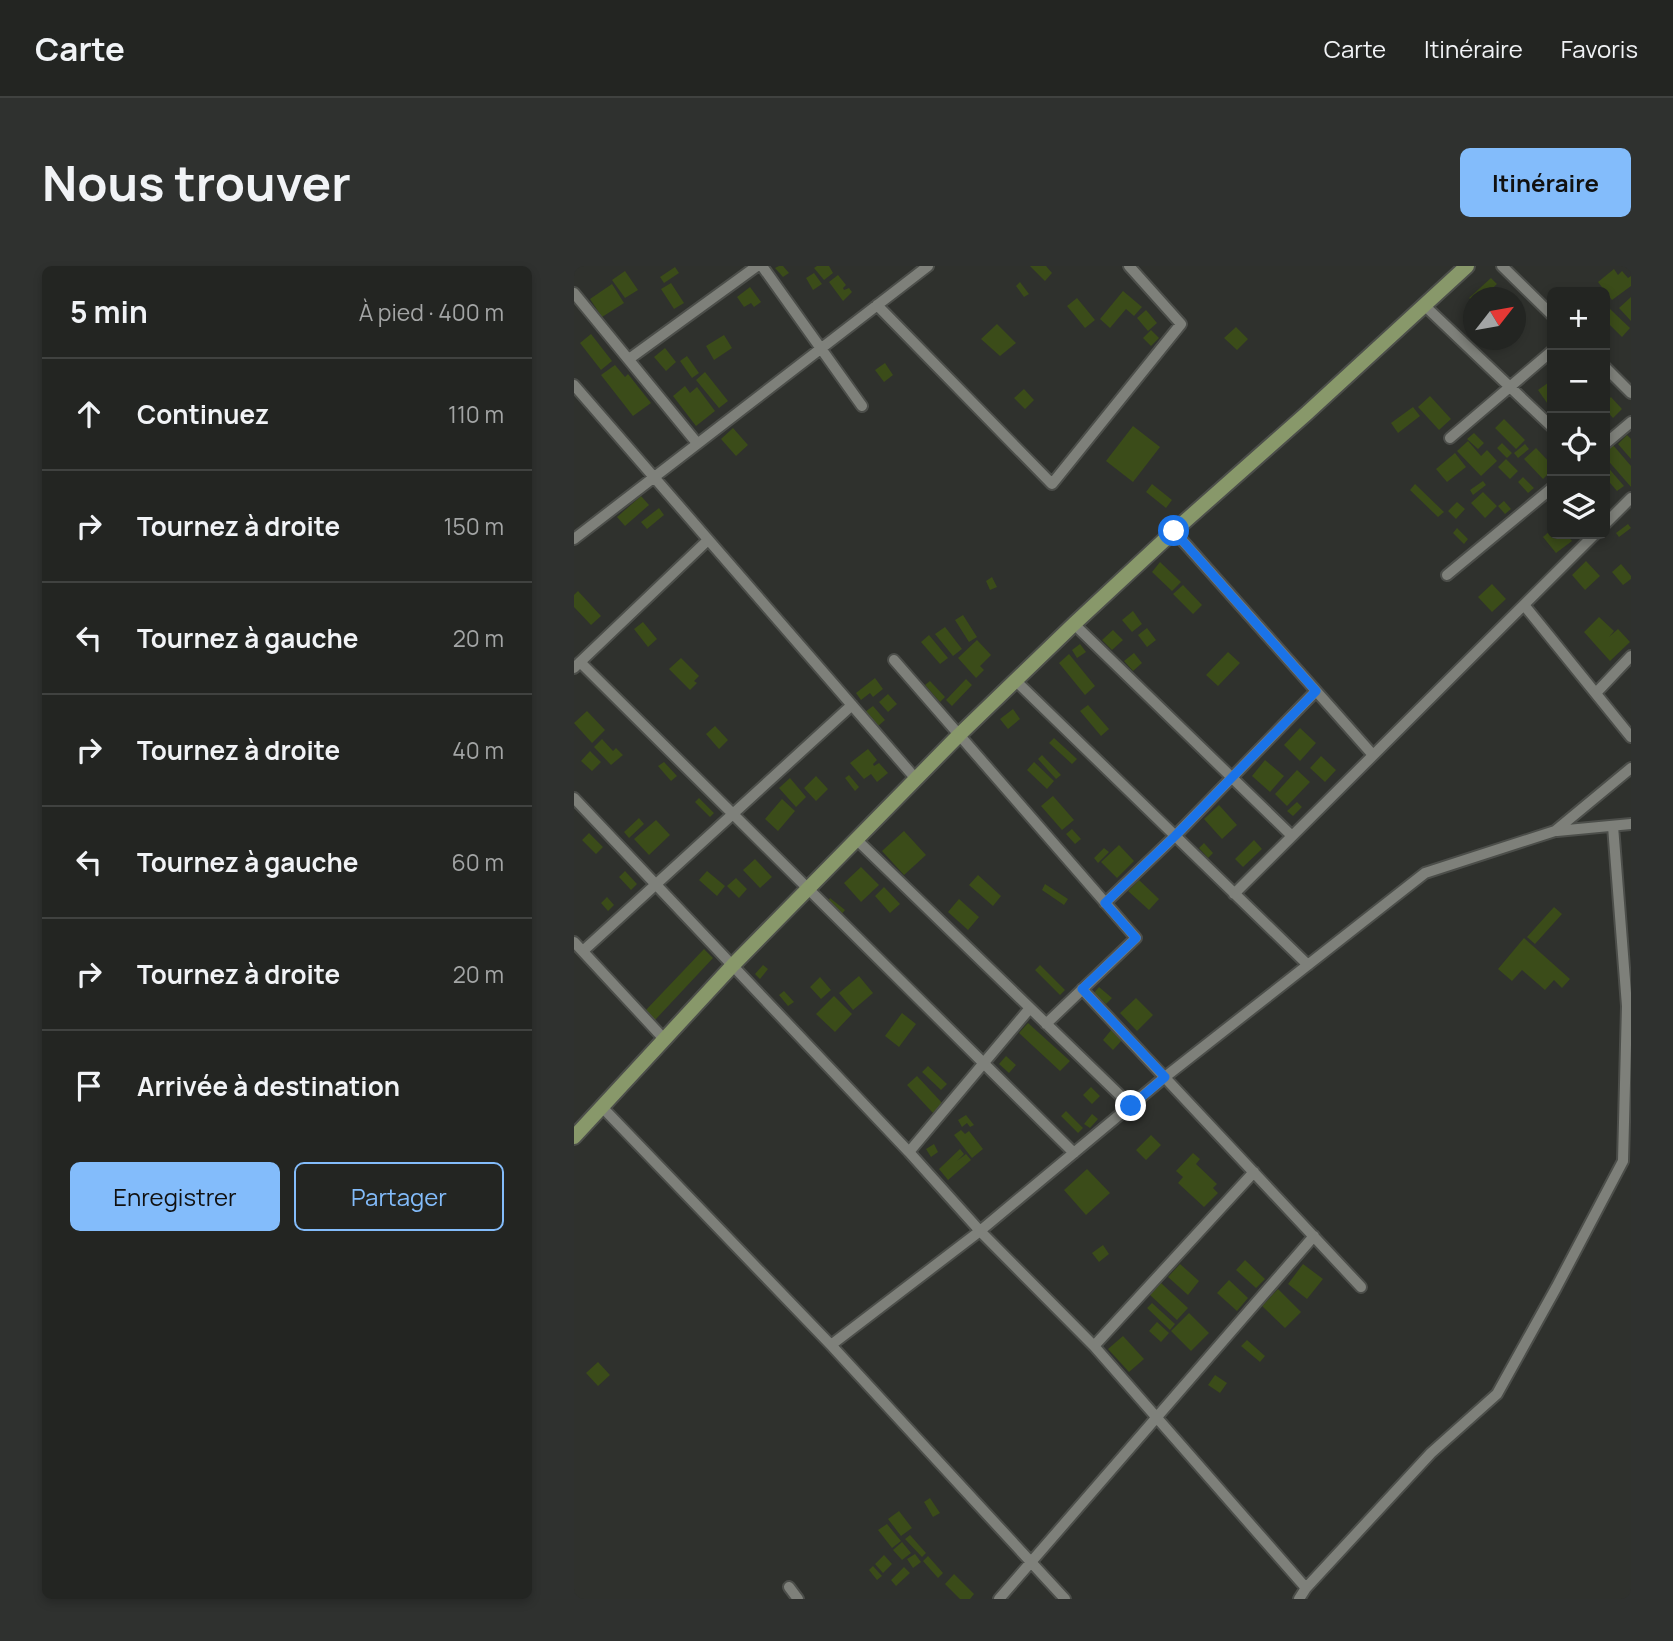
<!DOCTYPE html>
<html lang="fr">
<head>
<meta charset="utf-8">
<style>
  body { margin:0; font-family:Manrope,sans-serif; background:#2f312f; color:#f1f3f6 }
  .controls { position:absolute; right:21px; top:21px; display:grid; overflow:hidden; border-radius:10px; box-shadow:0 4px 10px #0003 }
  .controls button { width:63px; height:63px; display:grid; place-items:center; padding:0; border:0; border-bottom:2px solid #404240; background:#232522; color:#f1f3f6; font:35px sans-serif }
  .compass { position:absolute; left:889px; top:21px; width:63px; height:63px; border-radius:50%; background:#232522; box-shadow:0 4px 10px #0003; rotate:59deg }
  .stop { position:absolute; width:21px; height:21px; margin:-16px; border:5px solid #1a73e8; border-radius:50%; background:#fff }
  .stop.end { background:#1a73e8; border-color:#fff; box-shadow:0 2px 7px #0008 }
  .list { margin:0; padding:0; list-style:none }
  h2 { display:flex; justify-content:space-between; align-items:center; height:91px; margin:0; padding:0 28px; font-size:30px }
  h2 small { font-size:23px; font-weight:400; color:#a3a5a5 }
  .list li { display:grid; grid-template-columns:46px 1fr auto; gap:21px; align-items:center; box-sizing:border-box; height:112px; padding:0 28px; border-top:2px solid #404240 }
  .list b { display:block; font-size:26px; white-space:nowrap }
  .list em { font-size:23px; font-style:normal; color:#a3a5a5 }
  .actions { display:flex; gap:14px; padding:21px 28px }
  .actions a { flex:1; padding:16px 0; border:2px solid #83bcfb; border-radius:10px; text-align:center; font-size:24px; color:#83bcfb }
  .actions .main { background:#83bcfb; color:#111 }
  .icon { flex:none; width:38px; height:38px; fill:none; stroke:currentColor; stroke-width:2; stroke-linecap:round; stroke-linejoin:round }
  .map { position:relative; flex:none; width:1057px; height:1333px; overflow:hidden; border-radius:10px }
  header { display:flex; align-items:center; gap:42px; box-sizing:border-box; height:98px; padding:0 35px; background:#232522; border-bottom:2px solid #404240 }
  header strong { font-size:33px }
  nav { display:flex; gap:38px; margin-inline-start:auto; font-size:24px }
  .intro { display:flex; align-items:center; justify-content:space-between; box-sizing:border-box; height:168px; padding:0 42px }
  h1 { margin:0; font-size:49px }
  .button { padding:18px 32px; border-radius:10px; background:#83bcfb; color:#111; font-size:24px; font-weight:700 }
  main { display:flex; gap:42px; padding:0 42px }
  aside { flex:1; background:#232522; border-radius:10px; box-shadow:0 4px 10px #0003 }
  .map>svg:first-child { display:block }
</style>
</head>
<body>
<header>
<strong>Carte</strong>
<nav><a>Carte</a><a>Itinéraire</a><a>Favoris</a></nav>
</header>
<div class="intro"><h1>Nous trouver</h1><a class="button">Itinéraire</a></div>
<main>
<aside>
<h2>5 min<small>À pied · 400 m</small></h2>
<ul class="list">
<li><svg class="icon" aria-label="ahead" viewBox="0 0 24 24"><path d="M12 20V5M6 11l6-6 6 6"/></svg><div><b>Continuez</b></div><em>110 m</em></li>
<li><svg class="icon" aria-label="right" viewBox="0 0 24 24"><path d="M7 20v-9h11M14 6l5 5-5 5"/></svg><div><b>Tournez à droite</b></div><em>150 m</em></li>
<li><svg class="icon" aria-label="left" viewBox="0 0 24 24"><path d="M17 20v-9H6M10 6l-5 5 5 5"/></svg><div><b>Tournez à gauche</b></div><em>20 m</em></li>
<li><svg class="icon" aria-label="right" viewBox="0 0 24 24"><path d="M7 20v-9h11M14 6l5 5-5 5"/></svg><div><b>Tournez à droite</b></div><em>40 m</em></li>
<li><svg class="icon" aria-label="left" viewBox="0 0 24 24"><path d="M17 20v-9H6M10 6l-5 5 5 5"/></svg><div><b>Tournez à gauche</b></div><em>60 m</em></li>
<li><svg class="icon" aria-label="right" viewBox="0 0 24 24"><path d="M7 20v-9h11M14 6l5 5-5 5"/></svg><div><b>Tournez à droite</b></div><em>20 m</em></li>
<li><svg class="icon" aria-label="arrive" viewBox="0 0 24 24"><path d="M6 21V4h12l-3 4 3 4H6"/></svg><div><b>Arrivée à destination</b></div></li>
</ul>
<div class="actions"><a class="main">Enregistrer</a><a>Partager</a></div>
</aside>
<div class="map">
<svg width="1057" height="1333" viewBox="0 0 1057 1333">
  <rect width="100%" height="100%" fill="#2f312d"/>
  <path fill="#3b4c19" d="M205 0H209L215 7 209 11 201 2Z
    M243 0H255L259 7 250 14 240 2Z
    M456 0H472L478 7 471 15Z
    M101 1 105 7 90 17 86 11Z
    M1040 3 1044 9 1048 5 1054 12 1057 10V20L1038 34 1024 16Z
    M51 5 64 24 51 32 38 14Z
    M240 7 248 18 239 24 232 12Z
    M264 9 272 19 269 22 270 24 275 22 278 26 269 35 255 16Z
    M917 12 923 18 908 32H900V36L895 32Z
    M446 16 455 28 450 31 442 20Z
    M97 17 110 37 100 43 87 23Z
    M38 18 50 37 28 51 16 33Z
    M176 21 187 36 180 41 177 37 170 41 163 31Z
    M549 25 568 41 560 50 552 43 536 62 526 53Z
    M1057 31V55L1045 42Z
    M503 32 521 54 511 62 493 40Z
    M1036 43 1056 62 1048 71 1031 54V49Z
    M572 44 583 57 574 65 563 52Z
    M423 58 442 77 426 90 407 73Z
    M662 61 674 73 663 84 650 72Z
    M577 64 585 72 577 80 569 72Z
    M17 68 38 95 27 104 6 77Z
    M150 69 158 82 140 94 132 80Z
    M91 82 102 96 92 105 80 91Z
    M113 90 125 107 118 112 106 95Z
    M311 97 319 109 310 116 301 104Z
    M41 99 51 111 54 108 77 137 59 150 27 109Z
    M131 106 154 135 145 142 122 114Z
    M978 114V144L964 124Z
    M111 120 116 127 123 121 141 145 122 160 99 130Z
    M450 123 460 134 451 143 440 132Z
    M856 130 877 153 865 164 844 141Z
    M1037 131 1048 143 1039 152 1031 143V137Z
    M839 141 846 150 824 167 817 157Z
    M930 153 951 174 942 183 921 162Z
    M559 160 586 181 559 216 532 195Z
    M159 162 174 179 162 190 147 173Z
    M900 167 910 177 904 183 893 173Z
    M1053 169 1057 173V193L1044 178Z
    M894 175 907 190 913 184 923 195 907 210 883 185Z
    M928 177 938 187 933 192 923 182Z
    M951 178 955 183 944 192 940 187Z
    M1039 179 1057 200V221L1031 191V187Z
    M962 182 978 199V204L969 213 950 193Z
    M881 187 892 201 873 216 862 203Z
    M932 193 944 205 936 213 924 201Z
    M1031 198 1050 220 1043 225 1031 211Z
    M949 211 960 222 954 227 944 216Z
    M909 215 912 219 899 229 896 224Z
    M578 218 598 234 592 242 572 226Z
    M841 218 870 246 864 251 836 224Z
    M909 226 923 240 911 252 897 237Z
    M67 230 75 239 51 260 43 251Z
    M930 235 937 243 931 248 924 240Z
    M883 236 891 243 882 253 874 245Z
    M85 242 90 249 73 263 67 256Z
    M1054 258 1057 262 1045 271 1042 267Z
    M883 262 894 273 890 278 879 267Z
    M978 263V268H992L998 275 982 287 969 271Z
    M1012 295 1026 310 1011 324 998 309Z
    M586 296 607 316 598 325 578 306Z
    M1047 298 1057 310V313L1049 319 1038 306Z
    M418 311 423 321 416 324 412 315Z
    M918 318 932 333 918 346 904 331Z
    M609 319 628 339 619 348 599 328Z
    M4 325 27 350 17 359 0 341V329Z
    M559 345 568 358 558 366 548 354Z
    M389 349 403 371 395 376 381 354Z
    M1025 351 1040 365 1035 371 1044 363 1056 376 1036 395 1010 366Z
    M69 356 83 373 74 381 60 363Z
    M371 361 388 383 379 390 361 368Z
    M573 362 582 374 573 381 564 369Z
    M539 364 549 374 538 384 528 374Z
    M355 369 374 392 366 398 347 376Z
    M403 374 417 389 406 400 410 404 402 412 384 392Z
    M506 378 512 386 503 392 498 384Z
    M654 386 666 397 644 420 632 409Z
    M560 387 568 397 559 405 550 395Z
    M495 388 521 420 511 429 485 397Z
    M107 392 125 410 120 415 123 417 116 424 95 403Z
    M301 412 309 423 299 431 296 427 287 434 282 427Z
    M392 413 398 419 378 440 372 434Z
    M356 415 371 431 366 436 351 419Z
    M314 428 323 438 314 446 305 436Z
    M514 439 535 463 527 470 506 445Z
    M299 440 311 454 303 461 291 446Z
    M439 443 446 453 434 463 426 453Z
    M13 445 31 464 18 477 0 457Z
    M141 460 154 474 145 483 132 468Z
    M726 462 742 477 726 495 710 479Z
    M480 472 503 493 498 498 475 477Z
    M28 473 39 485 42 482 49 489 37 499 20 481Z
    M294 483 303 494 299 498 300 500 305 497 314 507 303 516 297 508 290 513 276 497Z
    M16 485 27 496 18 505 7 495Z
    M468 489 487 509 482 513 464 493Z
    M747 490 762 504 751 516 736 502Z
    M691 494 710 510 696 526 678 510Z
    M90 496 103 510 97 515 84 500Z
    M460 496 480 515 473 523 453 504Z
    M723 504 736 516 713 540 701 528Z
    M275 509 285 521 281 525 271 512Z
    M242 510 254 523 242 535 230 522Z
    M216 512 232 531 222 541 205 522Z
    M479 530 500 554 488 564 467 540Z
    M125 532 140 547 136 551 121 536Z
    M208 533 221 545 204 565 191 553Z
    M723 536 728 541 719 550 713 545Z
    M645 539 663 559 648 573 630 553Z
    M65 552 70 558 55 572 50 566Z
    M82 554 96 569 75 589 60 573Z
    M498 563 507 573 501 578 492 568Z
    M330 565 352 589 330 609 308 585Z
    M15 567 29 581 22 588 8 574Z
    M680 574 688 583 669 601 661 593Z
    M630 577 639 587 634 592 625 582Z
    M545 579 560 595 543 612 527 596Z
    M530 582 535 586 524 597 520 592Z
    M181 593 198 611 186 622 169 604Z
    M287 601 305 619 287 636 270 617Z
    M51 605 63 618 57 624 45 611Z
    M133 605 151 620 143 630 125 614Z
    M404 609 427 630 419 640 395 619Z
    M162 612 173 623 165 632 153 620Z
    M565 614 585 633 575 644 554 625Z
    M471 618 494 633 490 639 468 624Z
    M310 621 326 638 316 647 301 630Z
    M33 631 40 639 34 645 27 637Z
    M256 632 271 644 266 650 252 638Z
    M385 633 405 651 394 664 374 646Z
    M980 641 988 648 961 678 953 671Z
    M950 672 996 713 988 722 980 714 971 724 948 704 938 715 924 703Z
    M130 683 139 692 81 754 71 745Z
    M189 699 194 703 186 713 181 708Z
    M466 699 491 724 486 729 461 704Z
    M285 710 299 727 279 744 265 727Z
    M246 711 257 724 247 733 236 721Z
    M525 721 538 732 532 738 520 727Z
    M210 725 220 736 214 740 205 729Z
    M260 730 278 748 261 766 242 748Z
    M562 732 579 749 563 765 546 747Z
    M328 747 342 758 325 781 311 770Z
    M454 757 496 795 486 805 445 767Z
    M538 763 549 773 539 784 529 774Z
    M432 790 442 799 435 807 425 798Z
    M354 800 373 818 367 824 348 806Z
    M343 810 369 838 359 847 333 819Z
    M517 821 526 830 518 838 509 829Z
    M492 845 509 862 504 867 487 850Z
    M518 848 524 853 516 862 510 858Z
    M392 849 400 859 396 861 393 857 388 861 384 854Z
    M387 864 391 868 395 865 409 883 398 892 380 869Z
    M577 869 587 879 572 894 562 884Z
    M360 878 364 886 357 891 352 883Z
    M386 883 390 888 383 895 392 888 397 894 374 914 365 903Z
    M619 887 626 893 622 898 643 918 639 922 644 927 630 941 604 917 609 911 602 905Z
    M513 903 536 927 512 949 490 924Z
    M529 979 535 988 525 996 518 987Z
    M671 994 691 1013 682 1022 662 1004Z
    M606 998 625 1015 614 1029 594 1011Z
    M729 998 749 1013 733 1033 714 1018Z
    M655 1014 674 1032 663 1045 643 1027Z
    M587 1017 614 1042 603 1054 576 1029Z
    M704 1023 727 1046 711 1062 688 1040Z
    M578 1037 601 1058 596 1064 573 1042Z
    M615 1047 635 1067 617 1085 597 1065Z
    M583 1056 595 1067 587 1076 575 1065Z
    M549 1070 570 1093 555 1106 534 1083Z
    M673 1074 691 1090 686 1096 667 1080Z
    M24 1096 36 1109 24 1120 12 1107Z
    M641 1109 653 1117 646 1127 634 1119Z
    M356 1232 366 1247 359 1251 350 1236Z
    M325 1245 338 1262 327 1270 314 1253Z
    M313 1258 327 1275 318 1282 304 1264Z
    M336 1269 352 1287 348 1291 331 1273Z
    M328 1276 337 1287 328 1294 319 1284Z
    M341 1288 347 1296 339 1302 333 1293Z
    M310 1289 318 1298 309 1307 301 1298Z
    M354 1290 369 1307 364 1312 349 1295Z
    M299 1300 308 1310 303 1314 295 1304Z
    M330 1301 336 1307 322 1320 317 1314Z
    M380 1308 400 1328 396 1333H386L371 1318Z"/>
  <g fill="none" stroke-linecap="round" stroke-linejoin="round">
    <defs>
      <path id="street" d="M188 0 288 140
        M928 0 978 49
        M0 27 123 177
        M303 39 478 218 607 58 555 0
        M850 39 978 161
        M55 93 183 0
        M1031 101 1057 127
        M0 119 342 513
        M876 172 978 85
        M1031 178 1057 156
        M1031 258 1057 232
        M600 265 799 489
        M0 273 354 0
        M873 309 978 222
        M950 339 1057 471
        M500 358 718 570
        M320 394 562 672 472 758
        M6 396 500 887
        M0 402 134 274
        M441 414 734 699
        M1022 427 1057 390
        M0 532 335 886 406 965 520 1080 732 1322
        M983 565 1057 558
        M282 573 557 840
        M660 628 1021 268
        M531 637 601 570 742 425
        M0 676 91 774
        M9 685 278 439
        M508 723 787 1021
        M28 841 257 1079 491 1333
        M335 886 456 742
        M257 1079 406 965 591 811 851 607 981 565 1057 502
        M520 1080 680 906
        M215 1321 224 1333
        M425 1333 740 970
        M725 1333 732 1322 857 1187 923 1128 982 1022 1049 895 1053 740 1039 560"/>
      <path id="secondary" d="M0 871 159 699 385 469 500 358 600 265 732 148 893 0"/>
    </defs>
    <use href="#street" stroke="#4c4e4a" stroke-width="14"/>
    <use href="#secondary" stroke="#4c4e4a" stroke-width="18"/>
    <use href="#street" stroke="#7e807a" stroke-width="10"/>
    <use href="#secondary" stroke="#88986a" stroke-width="14"/>
  </g>
  <g fill="none" stroke-linecap="round" stroke-linejoin="round">
    <path stroke="#1a73e8" stroke-width="9" d="M557 840 591 811 508 723 562 672 531 637 601 570 742 425 600 265"/>
  </g>
</svg>
<div class="controls">
<button>+</button>
<button>−</button>
<button><svg class="icon" aria-label="locate" viewBox="0 0 24 24"><circle cx="12" cy="12" r="6"/><path d="M12 2v4M12 18v4M2 12h4M18 12h4"/></svg></button>
<button><svg class="icon" aria-label="layers" viewBox="0 0 24 24"><path d="M12 4l9 5-9 5-9-5zM3 14l9 5 9-5"/></svg></button>
</div>
<svg class="compass" viewBox="-18 -18 36 36"><path d="M0-13l5 13h-10z" fill="#e53935"/><path d="M0 13l5-13h-10z" fill="#a3a5a5"/></svg>
<div class="stop" style="left:600px;top:265px"></div>
<div class="stop end" style="left:557px;top:840px"></div>
</div>
</main>
</body>
</html>
